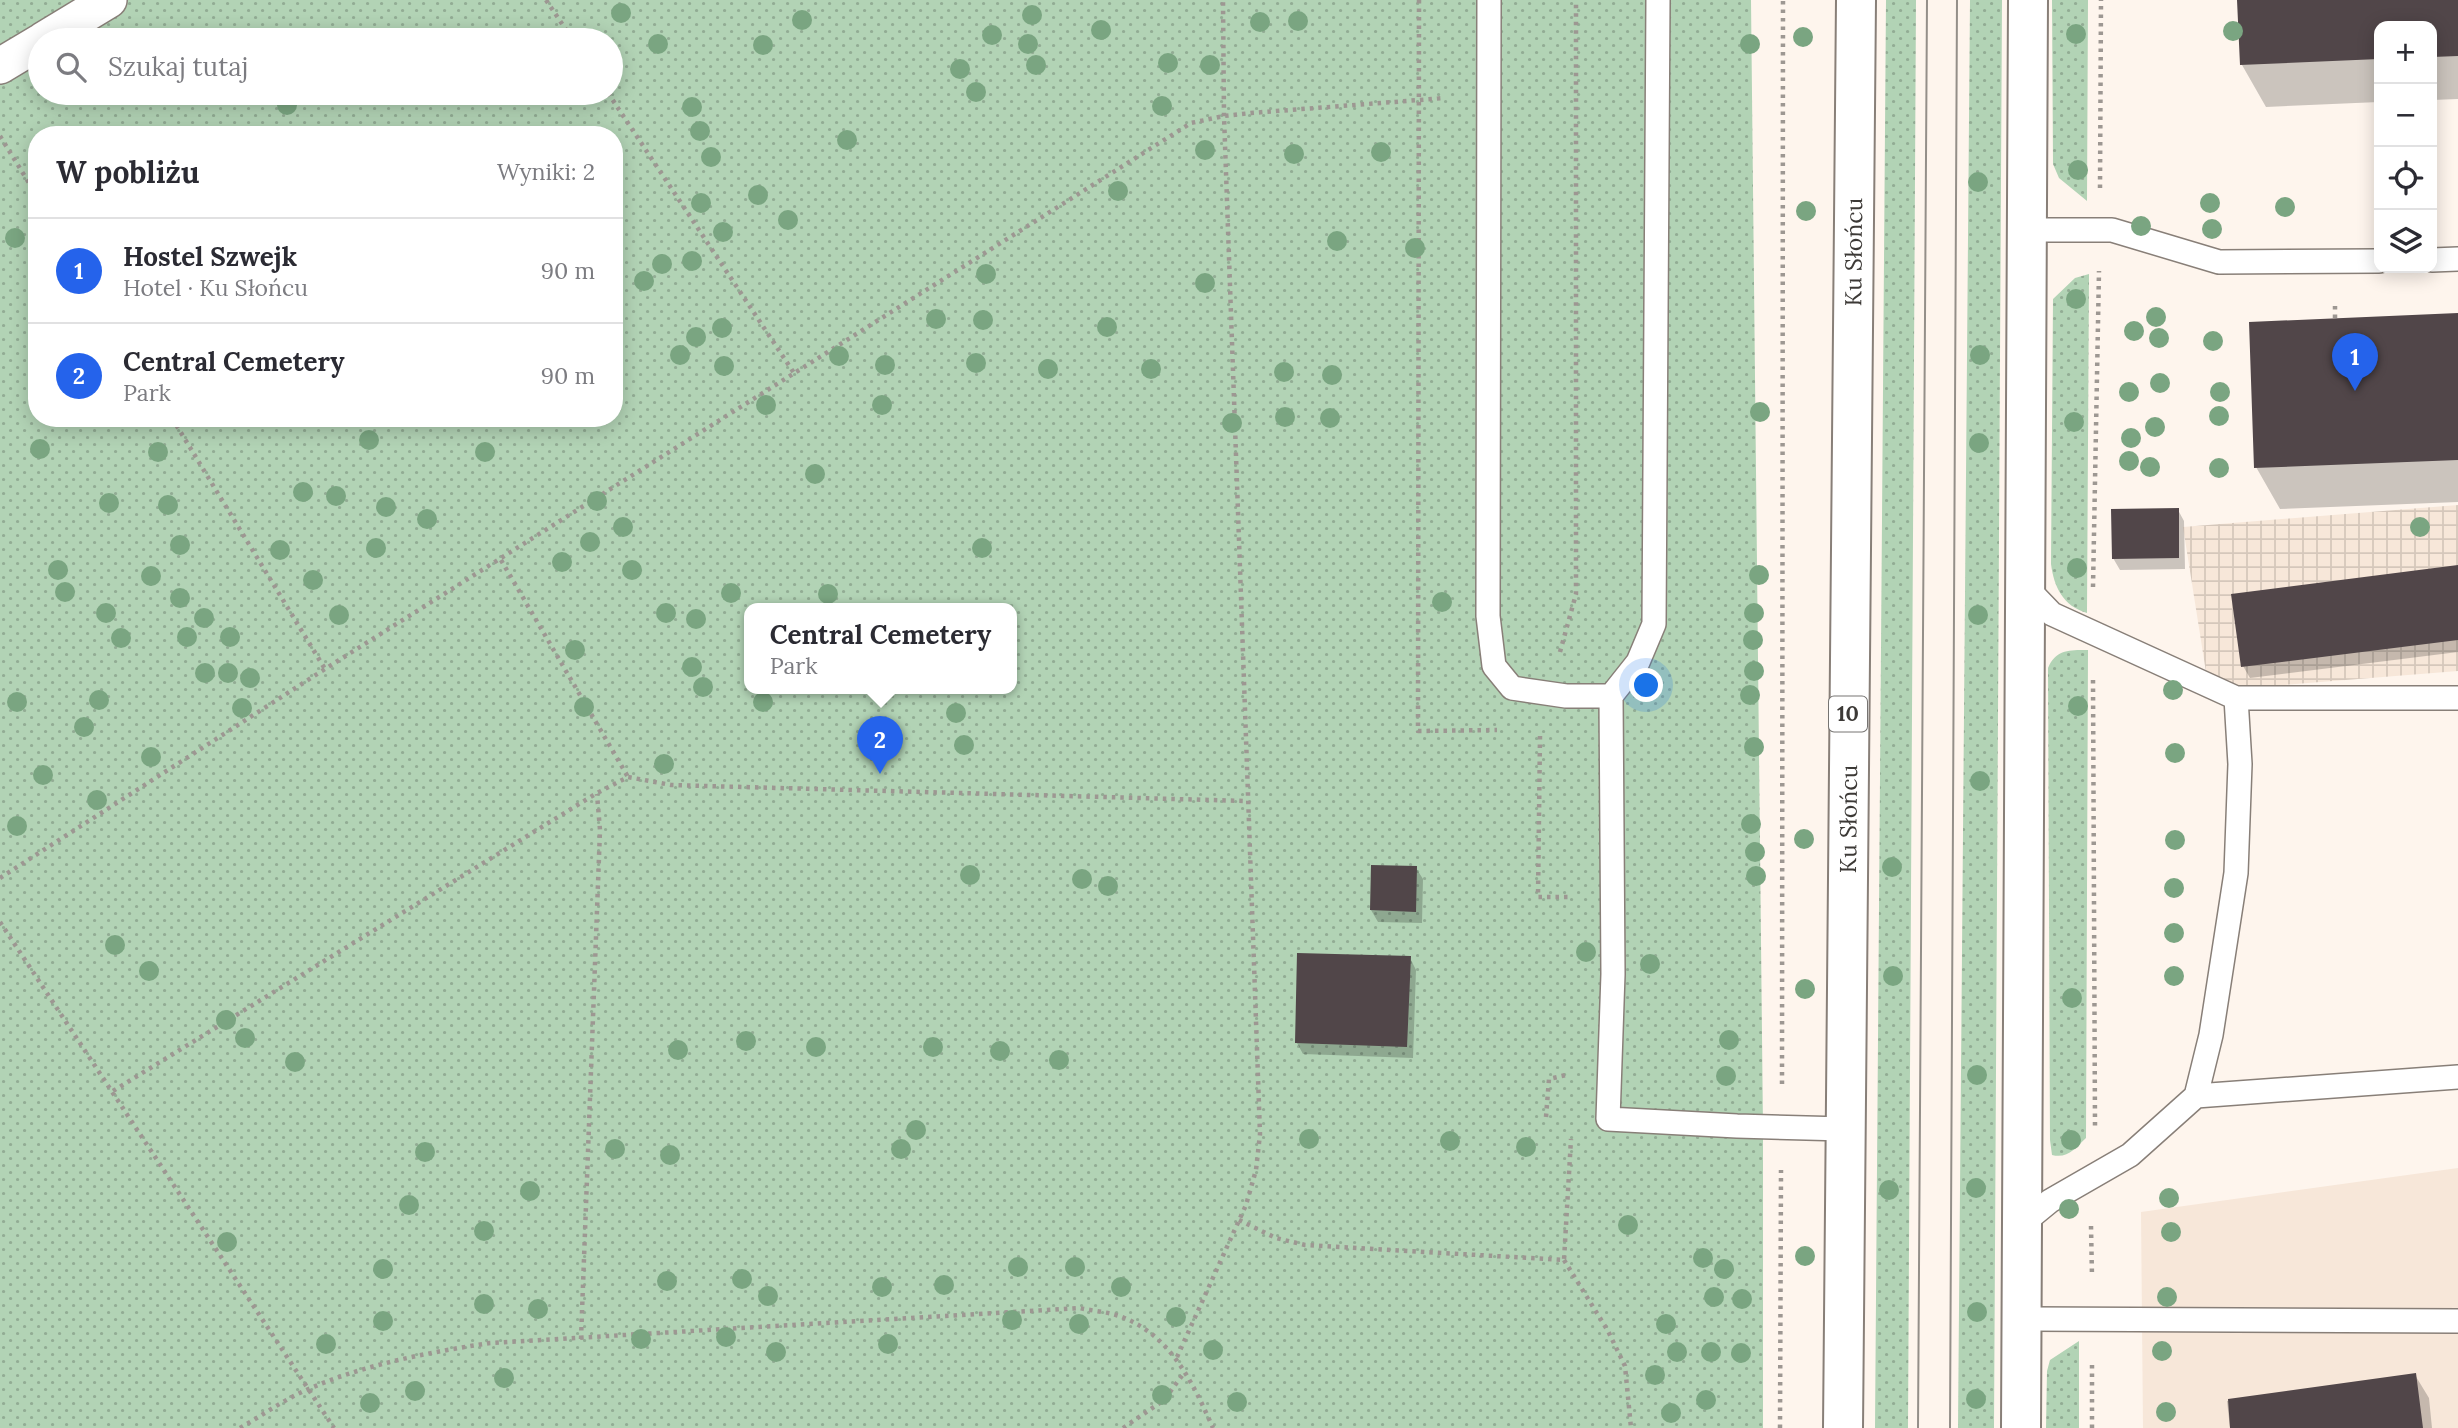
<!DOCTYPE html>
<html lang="pl">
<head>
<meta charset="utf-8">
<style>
  body { margin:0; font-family:Lora,serif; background:#f2f2f3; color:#2b2b33 }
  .controls { position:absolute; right:21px; top:21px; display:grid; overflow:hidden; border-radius:14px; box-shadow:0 4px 18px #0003 }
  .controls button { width:63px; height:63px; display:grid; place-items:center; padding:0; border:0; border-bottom:2px solid #e1e1e2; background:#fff; color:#2b2b33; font:35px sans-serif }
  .you { position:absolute; left:1647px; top:686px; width:24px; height:24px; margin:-18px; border:5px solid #fff; border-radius:50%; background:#1a73e8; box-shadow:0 0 0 10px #1a73e833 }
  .badge { display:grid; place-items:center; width:46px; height:46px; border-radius:50%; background:#2563eb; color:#fff; font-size:23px; font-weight:700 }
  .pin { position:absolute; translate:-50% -58px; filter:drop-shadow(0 2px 4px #0008) }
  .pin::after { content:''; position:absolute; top:37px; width:24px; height:21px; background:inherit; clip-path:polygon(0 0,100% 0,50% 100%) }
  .popup { position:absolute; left:744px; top:603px; width:273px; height:91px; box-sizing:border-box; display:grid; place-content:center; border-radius:14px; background:#fff; filter:drop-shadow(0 2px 5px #0005); font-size:23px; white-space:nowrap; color:#7c7c81 }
  .popup b { font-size:26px; color:#2b2b33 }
  .popup::after { content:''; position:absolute; left:50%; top:100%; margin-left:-14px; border:14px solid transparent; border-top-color:#fff }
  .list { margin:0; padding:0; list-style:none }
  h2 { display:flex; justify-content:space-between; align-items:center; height:91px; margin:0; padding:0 28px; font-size:30px }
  h2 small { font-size:23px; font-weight:400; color:#7c7c81 }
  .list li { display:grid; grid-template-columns:46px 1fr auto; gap:21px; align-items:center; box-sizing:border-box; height:105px; padding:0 28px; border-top:2px solid #e1e1e2 }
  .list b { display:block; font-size:26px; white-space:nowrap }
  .list p { margin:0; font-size:23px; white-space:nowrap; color:#7c7c81 }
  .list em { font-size:23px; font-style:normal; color:#7c7c81 }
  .icon { flex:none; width:38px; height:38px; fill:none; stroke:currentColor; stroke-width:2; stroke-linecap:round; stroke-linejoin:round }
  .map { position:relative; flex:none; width:2458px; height:1428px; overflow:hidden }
  .search { position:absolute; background:#fff; box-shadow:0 4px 18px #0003; left:28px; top:28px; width:595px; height:77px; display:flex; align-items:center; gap:18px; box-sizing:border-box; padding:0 24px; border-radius:38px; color:#7c7c81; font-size:26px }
  .panel { position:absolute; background:#fff; box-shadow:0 4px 18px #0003; left:28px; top:126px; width:595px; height:301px; border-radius:28px }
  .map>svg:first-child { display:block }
</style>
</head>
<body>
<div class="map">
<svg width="2458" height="1428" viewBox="0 0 2458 1428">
  <defs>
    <pattern id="industrial-grid" width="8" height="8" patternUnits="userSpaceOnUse" patternTransform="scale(1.75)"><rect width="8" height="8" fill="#f7e7d9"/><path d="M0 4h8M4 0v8" fill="none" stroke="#d5c7bb"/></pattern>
    <pattern id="grass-dots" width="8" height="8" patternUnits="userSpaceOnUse" patternTransform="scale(1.75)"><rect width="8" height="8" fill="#b2d3b5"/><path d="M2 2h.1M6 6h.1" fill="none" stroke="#92ac94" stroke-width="1.8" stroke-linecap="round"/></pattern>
  </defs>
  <rect width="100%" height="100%" fill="#fef5ed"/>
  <path fill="url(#industrial-grid)" d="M2458 505V671L2209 691 2183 527Z"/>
  <path fill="#f7e7d9" d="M2458 1168V1428H2143L2141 1212Z"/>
  <path fill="url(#grass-dots)" fill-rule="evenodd" d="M0 0H1751L1763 1129V1428H0ZM40 40H611V93H40ZM37 135H614V418H37ZM749 608H1011V688H749Z
    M1886 0H1916L1908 1428H1875Z
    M1970 0H2002L1994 1428H1958Z
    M2052 0H2088L2087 201 2059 178 2053 164Z
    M2089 274 2087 613C2063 606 2054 587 2051 564L2053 299 2075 278Z
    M2088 650 2086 1138C2075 1148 2068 1159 2052 1155L2050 1140 2048 668C2056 649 2070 650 2088 650Z
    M2079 1341V1428H2046L2047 1371 2050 1360Z"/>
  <path fill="#0003" d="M2239 0H2458V99L2432 100V26H2379V102L2266 107 2242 65Z
    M2458 315V502L2280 509 2256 467Z
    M2178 510 2184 521 2185 569 2120 570 2113 558Z
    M2458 567V652L2250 678 2243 666Z
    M1416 868 1423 879 1422 923 1378 922 1371 910Z
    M1410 958 1416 970 1413 1058 1303 1054 1297 1043Z
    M2415 1375 2429 1398 2432 1428H2230L2227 1401Z"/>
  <path fill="#514649" d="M2237 0H2458V56L2432 57V26H2379V59L2240 65Z
    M2458 313V460L2254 468 2249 322Z
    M2179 508V558L2112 559 2111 509Z
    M2458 565V640L2241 667 2231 594Z
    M1371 865 1417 866 1416 912 1370 910Z
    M1297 953 1411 956 1407 1047 1295 1043Z
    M2416 1373 2423 1428H2230L2228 1399Z"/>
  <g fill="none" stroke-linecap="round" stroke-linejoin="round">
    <defs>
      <path id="service" d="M1489 0 1488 616 1494 666 1512 688 1566 696H1611L1638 662 1654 624 1658 0
        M2027 230H2112L2219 262 2379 261
        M2432 260 2458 259
        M2025 586 2052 614 2236 698H2458
        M1611 696 1613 974 1608 1119 1737 1126 1844 1129
        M2196 1096 2458 1077
        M2022 1224 2050 1201 2130 1155 2196 1096 2211 1035 2236 873 2240 764 2236 698
        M2021 1319 2458 1321"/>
      <path id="pedestrian" d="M43 40 109 0
        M0 66 40 42"/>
      <g id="primary">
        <path id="s1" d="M1843 1428 1856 0"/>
        <path d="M2021 1428 2028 0"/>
      </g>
    </defs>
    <use href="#service" stroke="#887f78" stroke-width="26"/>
    <use href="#pedestrian" stroke="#887f78" stroke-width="38"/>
    <use href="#primary" stroke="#887f78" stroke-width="42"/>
    <path stroke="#9d9792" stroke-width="4.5" stroke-dasharray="3.5 5" stroke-linecap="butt" d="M546 0 573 40
      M1419 0 1418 731 1497 730
      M608 93 794 373
      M0 136 37 196
      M2100 188 2101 0
      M2335 318V302
      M172 418 325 669
      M501 560 628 777
      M2093 587 2099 271
      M1560 652 1576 594V0
      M2093 680 2095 1126
      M1540 736 1538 897H1570
      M0 878 325 669 1191 123 1224 116 1251 113 1445 98
      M0 922 334 1428
      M1782 1084 1783 0
      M113 1091 597 793 628 777 671 785 1247 801
      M1546 1117 1549 1079 1566 1075
      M1239 1220 1276 1238 1305 1245 1564 1260 1571 1139
      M2091 1226 2092 1277
      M1564 1260 1608 1331 1625 1366 1631 1428
      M581 1339 600 830 597 794
      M1177 1357 1246 1205 1256 1170 1260 1134 1224 116 1223 0
      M240 1428C263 1415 286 1398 311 1388 366 1364 431 1352 490 1343L1079 1308C1093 1311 1109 1312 1122 1317 1171 1336 1193 1383 1213 1428
      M1123 1428 1164 1400 1184 1373
      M1780 1428 1781 1170
      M2092 1428V1362"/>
    <use href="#service" stroke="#fff" stroke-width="23"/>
    <use href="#pedestrian" stroke="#fff" stroke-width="35"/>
    <use href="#primary" stroke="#fff" stroke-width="38"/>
    <path stroke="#948f89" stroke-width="2" d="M1918 1428 1927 0
      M1950 1428 1957 0"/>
  </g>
  <g fill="#7aa581">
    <circle cx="621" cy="13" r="10"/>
    <circle cx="1032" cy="15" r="10"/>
    <circle cx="802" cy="20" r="10"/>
    <circle cx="1298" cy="21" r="10"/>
    <circle cx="1260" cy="22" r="10"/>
    <circle cx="1101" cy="30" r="10"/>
    <circle cx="2233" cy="31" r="10"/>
    <circle cx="2076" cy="34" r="10"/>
    <circle cx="992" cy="35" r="10"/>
    <circle cx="1803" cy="37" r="10"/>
    <circle cx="658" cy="44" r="10"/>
    <circle cx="1028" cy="44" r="10"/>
    <circle cx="1750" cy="44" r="10"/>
    <circle cx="763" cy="45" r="10"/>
    <circle cx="1168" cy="63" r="10"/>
    <circle cx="1036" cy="65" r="10"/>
    <circle cx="1210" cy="65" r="10"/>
    <circle cx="960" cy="69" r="10"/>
    <circle cx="976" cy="92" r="10"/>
    <circle cx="287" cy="105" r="10"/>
    <circle cx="1162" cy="106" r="10"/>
    <circle cx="692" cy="107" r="10"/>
    <circle cx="700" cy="131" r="10"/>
    <circle cx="847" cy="140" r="10"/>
    <circle cx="1205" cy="150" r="10"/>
    <circle cx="1381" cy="152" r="10"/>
    <circle cx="1294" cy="154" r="10"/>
    <circle cx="711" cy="157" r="10"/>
    <circle cx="2078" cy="170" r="10"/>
    <circle cx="1978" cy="182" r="10"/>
    <circle cx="1118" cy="191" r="10"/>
    <circle cx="758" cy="195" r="10"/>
    <circle cx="701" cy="203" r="10"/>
    <circle cx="2210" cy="203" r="10"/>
    <circle cx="2285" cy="207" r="10"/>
    <circle cx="1806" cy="211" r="10"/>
    <circle cx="788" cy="220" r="10"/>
    <circle cx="2141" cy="226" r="10"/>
    <circle cx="2212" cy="229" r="10"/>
    <circle cx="723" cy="232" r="10"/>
    <circle cx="15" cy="238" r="10"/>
    <circle cx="1337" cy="241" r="10"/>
    <circle cx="1415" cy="248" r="10"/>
    <circle cx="692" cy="261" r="10"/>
    <circle cx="662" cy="264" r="10"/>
    <circle cx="986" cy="274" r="10"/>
    <circle cx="644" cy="281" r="10"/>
    <circle cx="1205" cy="283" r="10"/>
    <circle cx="2076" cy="299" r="10"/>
    <circle cx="2156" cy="317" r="10"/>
    <circle cx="936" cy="319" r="10"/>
    <circle cx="983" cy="320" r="10"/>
    <circle cx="1107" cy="327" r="10"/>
    <circle cx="722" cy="328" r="10"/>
    <circle cx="2134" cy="331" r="10"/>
    <circle cx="696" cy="337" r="10"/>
    <circle cx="2159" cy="338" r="10"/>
    <circle cx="2213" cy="341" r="10"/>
    <circle cx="680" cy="355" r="10"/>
    <circle cx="1980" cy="355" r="10"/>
    <circle cx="839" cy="356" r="10"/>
    <circle cx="976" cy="363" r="10"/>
    <circle cx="885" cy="365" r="10"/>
    <circle cx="724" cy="366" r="10"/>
    <circle cx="1048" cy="369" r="10"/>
    <circle cx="1151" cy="369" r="10"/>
    <circle cx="1284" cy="372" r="10"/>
    <circle cx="1332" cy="375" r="10"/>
    <circle cx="2160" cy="383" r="10"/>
    <circle cx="2129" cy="392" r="10"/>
    <circle cx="2220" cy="392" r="10"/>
    <circle cx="766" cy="405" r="10"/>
    <circle cx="882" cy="405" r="10"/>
    <circle cx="1760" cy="412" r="10"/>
    <circle cx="2219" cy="416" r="10"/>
    <circle cx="1285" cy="417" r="10"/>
    <circle cx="1330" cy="418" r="10"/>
    <circle cx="2074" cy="422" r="10"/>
    <circle cx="1232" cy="423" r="10"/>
    <circle cx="2155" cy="427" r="10"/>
    <circle cx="2131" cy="438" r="10"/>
    <circle cx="369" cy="440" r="10"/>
    <circle cx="1979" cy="443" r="10"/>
    <circle cx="40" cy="449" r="10"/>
    <circle cx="158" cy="452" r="10"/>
    <circle cx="485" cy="452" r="10"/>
    <circle cx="2129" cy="461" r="10"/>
    <circle cx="2150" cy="467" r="10"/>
    <circle cx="2219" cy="468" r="10"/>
    <circle cx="815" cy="474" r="10"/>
    <circle cx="303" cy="492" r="10"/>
    <circle cx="336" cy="496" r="10"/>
    <circle cx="597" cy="501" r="10"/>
    <circle cx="109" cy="503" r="10"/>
    <circle cx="168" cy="505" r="10"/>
    <circle cx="386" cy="507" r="10"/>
    <circle cx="427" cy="519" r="10"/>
    <circle cx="623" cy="527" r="10"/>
    <circle cx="2420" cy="527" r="10"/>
    <circle cx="590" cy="542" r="10"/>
    <circle cx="180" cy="545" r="10"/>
    <circle cx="376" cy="548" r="10"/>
    <circle cx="982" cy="548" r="10"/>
    <circle cx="280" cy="550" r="10"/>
    <circle cx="562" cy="562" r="10"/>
    <circle cx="2077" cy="568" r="10"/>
    <circle cx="58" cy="570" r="10"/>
    <circle cx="632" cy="570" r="10"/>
    <circle cx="1759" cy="575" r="10"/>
    <circle cx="151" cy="576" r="10"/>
    <circle cx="313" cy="580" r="10"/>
    <circle cx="65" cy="592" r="10"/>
    <circle cx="731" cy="593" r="10"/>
    <circle cx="828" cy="594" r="10"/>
    <circle cx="180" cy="598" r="10"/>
    <circle cx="1442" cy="602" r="10"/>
    <circle cx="106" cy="613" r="10"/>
    <circle cx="666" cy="613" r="10"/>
    <circle cx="1754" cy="613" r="10"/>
    <circle cx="339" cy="615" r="10"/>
    <circle cx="1978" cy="615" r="10"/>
    <circle cx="204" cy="618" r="10"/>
    <circle cx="696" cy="619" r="10"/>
    <circle cx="187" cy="637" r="10"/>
    <circle cx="230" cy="637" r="10"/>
    <circle cx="121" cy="638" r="10"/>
    <circle cx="1753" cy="640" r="10"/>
    <circle cx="575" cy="650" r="10"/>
    <circle cx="692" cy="667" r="10"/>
    <circle cx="1754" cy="671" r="10"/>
    <circle cx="205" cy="673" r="10"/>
    <circle cx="228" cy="673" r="10"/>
    <circle cx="250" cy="678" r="10"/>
    <circle cx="703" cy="687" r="10"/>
    <circle cx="2173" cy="690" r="10"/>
    <circle cx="1750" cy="695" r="10"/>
    <circle cx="99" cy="700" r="10"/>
    <circle cx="17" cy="702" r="10"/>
    <circle cx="763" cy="702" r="10"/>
    <circle cx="2078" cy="706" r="10"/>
    <circle cx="584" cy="707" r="10"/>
    <circle cx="242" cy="708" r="10"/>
    <circle cx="956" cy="713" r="10"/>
    <circle cx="84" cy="727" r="10"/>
    <circle cx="964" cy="745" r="10"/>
    <circle cx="1754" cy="747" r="10"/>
    <circle cx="2175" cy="753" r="10"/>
    <circle cx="151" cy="757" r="10"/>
    <circle cx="664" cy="764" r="10"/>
    <circle cx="43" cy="775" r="10"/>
    <circle cx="1980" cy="781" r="10"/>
    <circle cx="97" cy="800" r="10"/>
    <circle cx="1751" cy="824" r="10"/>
    <circle cx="17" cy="826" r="10"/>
    <circle cx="1804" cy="839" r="10"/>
    <circle cx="2175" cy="840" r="10"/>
    <circle cx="1755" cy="852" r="10"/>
    <circle cx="1892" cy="867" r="10"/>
    <circle cx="970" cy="875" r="10"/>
    <circle cx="1756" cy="876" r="10"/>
    <circle cx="1082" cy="879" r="10"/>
    <circle cx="1108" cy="886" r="10"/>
    <circle cx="2174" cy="888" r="10"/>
    <circle cx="2174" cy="933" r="10"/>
    <circle cx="115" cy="945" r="10"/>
    <circle cx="1586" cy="952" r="10"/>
    <circle cx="1650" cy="964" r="10"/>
    <circle cx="149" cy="971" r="10"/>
    <circle cx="1893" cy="976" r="10"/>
    <circle cx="2174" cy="976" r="10"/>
    <circle cx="1805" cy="989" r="10"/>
    <circle cx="2072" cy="998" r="10"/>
    <circle cx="226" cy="1020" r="10"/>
    <circle cx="245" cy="1038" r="10"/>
    <circle cx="1729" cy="1040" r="10"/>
    <circle cx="746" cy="1041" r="10"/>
    <circle cx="816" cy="1047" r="10"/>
    <circle cx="933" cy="1047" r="10"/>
    <circle cx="678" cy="1050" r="10"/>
    <circle cx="1000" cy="1051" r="10"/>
    <circle cx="1059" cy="1060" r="10"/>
    <circle cx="295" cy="1062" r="10"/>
    <circle cx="1977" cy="1075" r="10"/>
    <circle cx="1726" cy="1076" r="10"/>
    <circle cx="916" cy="1130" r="10"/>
    <circle cx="1309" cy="1139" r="10"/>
    <circle cx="2071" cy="1140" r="10"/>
    <circle cx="1450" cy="1141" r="10"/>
    <circle cx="1526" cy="1147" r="10"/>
    <circle cx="615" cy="1149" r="10"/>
    <circle cx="901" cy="1149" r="10"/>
    <circle cx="425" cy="1152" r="10"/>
    <circle cx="670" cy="1155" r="10"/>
    <circle cx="1976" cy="1188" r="10"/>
    <circle cx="1889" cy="1190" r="10"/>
    <circle cx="530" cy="1191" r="10"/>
    <circle cx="2169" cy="1198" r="10"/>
    <circle cx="409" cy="1205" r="10"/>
    <circle cx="2069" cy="1209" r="10"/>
    <circle cx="1628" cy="1225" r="10"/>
    <circle cx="484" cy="1231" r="10"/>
    <circle cx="2171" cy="1232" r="10"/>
    <circle cx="227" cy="1242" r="10"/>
    <circle cx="1805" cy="1256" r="10"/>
    <circle cx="1703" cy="1258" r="10"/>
    <circle cx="1018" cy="1267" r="10"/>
    <circle cx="1075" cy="1267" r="10"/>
    <circle cx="383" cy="1269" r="10"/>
    <circle cx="1724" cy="1269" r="10"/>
    <circle cx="742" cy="1279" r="10"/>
    <circle cx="667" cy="1281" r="10"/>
    <circle cx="944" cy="1285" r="10"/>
    <circle cx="882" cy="1287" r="10"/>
    <circle cx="1121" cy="1287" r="10"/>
    <circle cx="768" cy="1296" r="10"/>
    <circle cx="1714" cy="1297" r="10"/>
    <circle cx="2167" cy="1297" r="10"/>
    <circle cx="1742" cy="1299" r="10"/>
    <circle cx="484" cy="1304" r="10"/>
    <circle cx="538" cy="1309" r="10"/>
    <circle cx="1977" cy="1312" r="10"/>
    <circle cx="1176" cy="1317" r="10"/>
    <circle cx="1012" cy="1320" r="10"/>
    <circle cx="383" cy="1321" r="10"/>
    <circle cx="1079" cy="1324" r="10"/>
    <circle cx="1666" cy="1324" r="10"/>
    <circle cx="726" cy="1337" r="10"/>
    <circle cx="641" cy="1339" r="10"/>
    <circle cx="326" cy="1344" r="10"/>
    <circle cx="888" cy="1344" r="10"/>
    <circle cx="1213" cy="1350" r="10"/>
    <circle cx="2162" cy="1351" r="10"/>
    <circle cx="776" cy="1352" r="10"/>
    <circle cx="1677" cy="1352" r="10"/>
    <circle cx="1711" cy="1352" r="10"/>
    <circle cx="1741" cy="1353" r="10"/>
    <circle cx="1655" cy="1375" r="10"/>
    <circle cx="504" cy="1378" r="10"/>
    <circle cx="415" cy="1391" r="10"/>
    <circle cx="1162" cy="1395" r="10"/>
    <circle cx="1976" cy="1399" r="10"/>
    <circle cx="1706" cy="1400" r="10"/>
    <circle cx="1237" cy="1402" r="10"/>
    <circle cx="370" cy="1403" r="10"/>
    <circle cx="2166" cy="1412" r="10"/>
    <circle cx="1671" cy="1413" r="10"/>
  </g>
  <g text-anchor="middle" stroke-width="7" stroke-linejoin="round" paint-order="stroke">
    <rect fill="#fff" stroke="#767472" stroke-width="2" x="1829" y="696.5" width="38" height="35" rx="5"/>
    <g font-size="21" font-weight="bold" fill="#3c3936">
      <text x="1848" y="721">10</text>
    </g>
    <g font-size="23" fill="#3c3936" stroke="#fff">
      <text dy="8" stroke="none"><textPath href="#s1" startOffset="1176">Ku Słońcu</textPath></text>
      <text dy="8" stroke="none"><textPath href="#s1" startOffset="609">Ku Słońcu</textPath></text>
    </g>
  </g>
</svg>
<div class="controls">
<button>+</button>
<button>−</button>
<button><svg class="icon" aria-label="locate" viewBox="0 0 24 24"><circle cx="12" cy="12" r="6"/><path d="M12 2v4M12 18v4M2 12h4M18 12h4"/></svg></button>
<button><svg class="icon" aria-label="layers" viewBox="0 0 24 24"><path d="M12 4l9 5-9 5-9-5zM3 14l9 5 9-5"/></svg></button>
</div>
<div class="you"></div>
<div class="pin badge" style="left:2355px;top:391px">1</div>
<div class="pin badge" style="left:880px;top:774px">2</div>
<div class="popup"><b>Central Cemetery</b>Park</div>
<div class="search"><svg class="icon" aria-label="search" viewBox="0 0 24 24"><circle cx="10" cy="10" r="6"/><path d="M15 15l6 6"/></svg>Szukaj tutaj</div>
<section class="panel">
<h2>W pobliżu<small>Wyniki: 2</small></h2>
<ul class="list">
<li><span class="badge">1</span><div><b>Hostel Szwejk</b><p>Hotel · Ku Słońcu</p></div><em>90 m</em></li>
<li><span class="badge">2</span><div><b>Central Cemetery</b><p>Park</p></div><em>90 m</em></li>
</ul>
</section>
</div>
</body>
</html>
